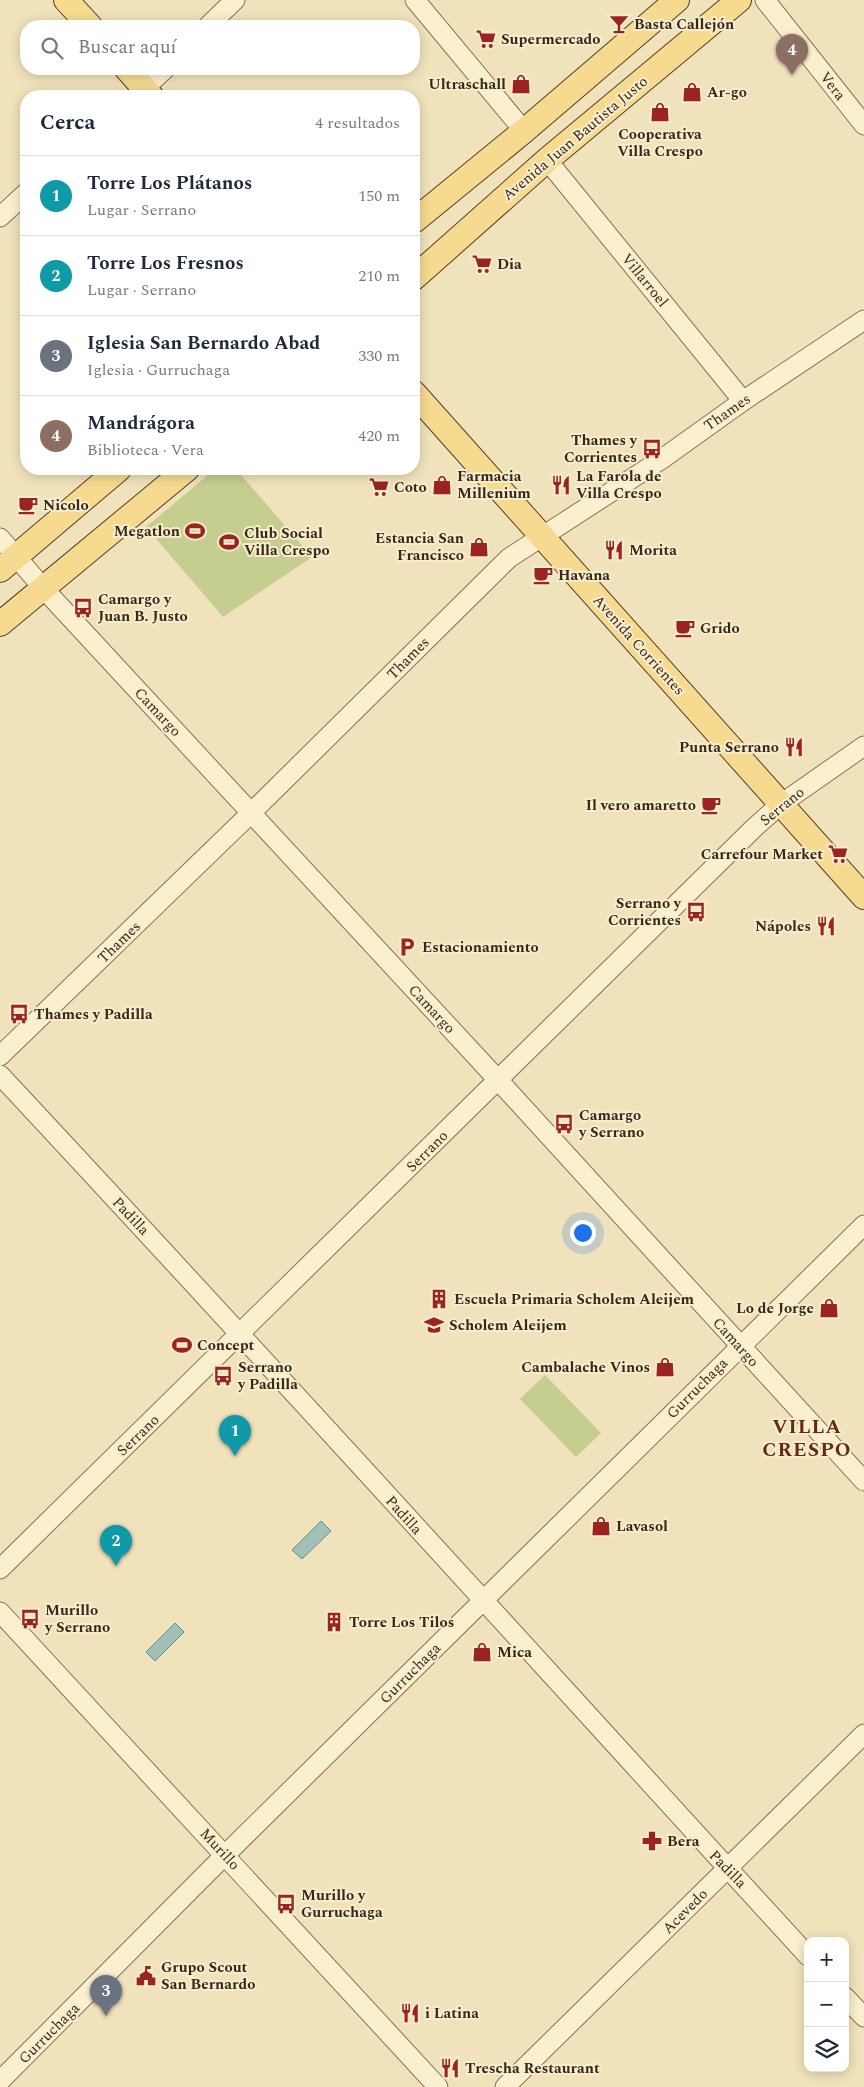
<!DOCTYPE html>
<html lang="es">
<head>
<meta charset="utf-8">
<style>
  body { margin:0; font-family:Spectral,serif; background:#f6f6f7; color:#1f2937 }
  .controls { position:absolute; right:15px; bottom:15px; display:grid; overflow:hidden; border-radius:10px; box-shadow:0 2px 12px #0003 }
  .controls button { width:45px; height:45px; display:grid; place-items:center; padding:0; border:0; border-bottom:1px solid #e0e1e3; background:#fff; color:#1f2937; font:25px sans-serif }
  .you { position:absolute; left:582px; top:1232px; width:18px; height:18px; margin:-12px; border:4px solid #fff; border-radius:50%; background:#1a73e8; box-shadow:0 0 0 8px #1a73e833 }
  .badge { display:grid; place-items:center; width:32px; height:32px; border-radius:50%; background:#2563eb; color:#fff; font-size:16px; font-weight:700 }
  .pin { position:absolute; translate:-50% -41px; filter:drop-shadow(0 1px 2px #0008) }
  .pin::after { content:''; position:absolute; top:26px; width:18px; height:15px; background:inherit; clip-path:polygon(0 0,100% 0,50% 100%) }
  .list { margin:0; padding:0; list-style:none }
  h2 { display:flex; justify-content:space-between; align-items:center; height:65px; margin:0; padding:0 20px; font-size:21px }
  h2 small { font-size:16px; font-weight:400; color:#747a83 }
  .list li { display:grid; grid-template-columns:32px 1fr auto; gap:15px; align-items:center; box-sizing:border-box; height:80px; padding:0 20px; border-top:1px solid #e0e1e3 }
  .list b { display:block; font-size:19px; white-space:nowrap }
  .list p { margin:0; font-size:16px; white-space:nowrap; color:#747a83 }
  .list em { font-size:16px; font-style:normal; color:#747a83 }
  .icon { flex:none; width:28px; height:28px; fill:none; stroke:currentColor; stroke-width:2; stroke-linecap:round; stroke-linejoin:round }
  .map { position:relative; flex:none; width:864px; height:2087px; overflow:hidden }
  .search { position:absolute; background:#fff; box-shadow:0 2px 12px #0003; left:20px; top:20px; width:400px; height:55px; display:flex; align-items:center; gap:12px; box-sizing:border-box; padding:0 18px; border-radius:20px; color:#747a83; font-size:19px }
  .panel { position:absolute; background:#fff; box-shadow:0 2px 12px #0003; left:20px; top:90px; width:400px; height:385px; border-radius:20px }
  .map>svg:first-child { display:block }
</style>
</head>
<body>
<div class="map">
<svg width="864" height="2087" viewBox="0 0 864 2087">
  <rect width="100%" height="100%" fill="#f0e2bb"/>
  <path fill="#c5ce8f" d="M215 469H236L312 557 223 617 146 527Z
    M545 1375 601 1433 576 1457 520 1399Z"/>
  <path fill="#a0c0b8" stroke="#678e85" d="M321 1521 331 1531 302 1559 292 1550Z
    M175 1623 184 1632 155 1661 146 1652Z"/>
  <g fill="none" stroke-linecap="round" stroke-linejoin="round">
    <defs>
      <path id="minor" d="M415 0 524 131
        M765 0 864 125
        M208 26 235 0
        M136 96 165 69
        M547 160 743 401
        M0 217 26 193
        M0 538 43 588 499 1081 864 1481
        M0 1056 251 813 509 558 662 459 743 401 864 320
        M0 1075C272 1366 539 1662 808 1956
        M0 1569 755 827 781 804 864 746
        M0 1612 438 2087
        M845 1997 864 2017
        M0 2081 225 1855 864 1225
        M505 2087 864 1734"/>
      <path id="major" d="M66 0 90 26
        M127 69 151 96
        M414 221 524 131 677 0
        M414 278 547 160 739 0
        M414 393 864 897
        M0 570 119 469
        M0 624 187 469"/>
    </defs>
    <use href="#minor" stroke="#887154" stroke-width="21"/>
    <use href="#major" stroke="#553f29" stroke-width="26"/>
    <use href="#minor" stroke="#faefce" stroke-width="19"/>
    <use href="#major" stroke="#f6da90" stroke-width="24"/>
  </g>
  <defs>
    <symbol id="bar-bare" viewBox="-9 -9 18 18"><path d="M-6-5H6L.8 .8V4.5H3.5V6h-7V4.5H-.8V.8Z" fill="#992422" stroke="#f7eccb" stroke-width="2.5" paint-order="stroke"/></symbol>
    <symbol id="supermarket-bare" viewBox="-9 -9 18 18"><path d="M-6-5.5h2.5l.6 2H6L4.5 2H-2.5L-4.4-4H-6ZM-1.5 3.2a1.3 1.3 0 1 0 .1 0ZM3 3.2a1.3 1.3 0 1 0 .1 0Z" fill="#992422" stroke="#f7eccb" stroke-width="2.5" paint-order="stroke"/></symbol>
    <symbol id="shop-bare" viewBox="-9 -9 18 18"><path d="M-5-2.5h2.3a2.7 3.5 0 0 1 5.4 0H5L5.5 6h-11ZM-1.5-2.5h3a1.5 2.3 0 0 0-3 0Z" fill="#992422" stroke="#f7eccb" stroke-width="2.5" paint-order="stroke"/></symbol>
    <symbol id="bus-bare" viewBox="-9 -9 18 18"><path d="M-5-6H5V4H4V6H2V4H-2V6H-4V4H-5ZM-3.5-4V0h7V-4ZM-3.5 1.2v1.5H-2V1.2ZM2 1.2v1.5H3.5V1.2Z" fill="#992422" stroke="#f7eccb" stroke-width="2.5" paint-order="stroke"/></symbol>
    <symbol id="restaurant-bare" viewBox="-9 -9 18 18"><path d="M-5-6h1v4h1v-4h1v4h1v-4h1v5L-1.5 .5V6h-2V.5L-5-1ZM5-6V6H3V1.5H1.5Q1.5-4 5-6Z" fill="#992422" stroke="#f7eccb" stroke-width="2.5" paint-order="stroke"/></symbol>
    <symbol id="cafe-bare" viewBox="-9 -9 18 18"><path d="M-5.5-4.5H6V0H3Q3 3.5 0 3.5H-2.5Q-5.5 3.5-5.5 0ZM3-3.2v2h1.7v-2ZM-6 4.5H4V6H-6Z" fill="#992422" stroke="#f7eccb" stroke-width="2.5" paint-order="stroke"/></symbol>
    <symbol id="stadium-bare" viewBox="-9 -9 18 18"><path d="M0-5a6.5 5 0 1 0 0 10a6.5 5 0 1 0 0-10ZM-3.5-1.8h7v3.6h-7Z" fill="#992422" stroke="#f7eccb" stroke-width="2.5" paint-order="stroke"/></symbol>
    <symbol id="parking-bare" viewBox="-9 -9 18 18"><path d="M-3.5-5.5H1a3.5 3.5 0 0 1 0 7H-1V5.5H-3.5ZM-1-3.4V-.6H.8a1.4 1.4 0 0 0 0-2.8Z" fill="#992422" stroke="#f7eccb" stroke-width="2.5" paint-order="stroke"/></symbol>
    <symbol id="building-bare" viewBox="-9 -9 18 18"><path d="M-4-6H4V6H1V3H-1V6H-4ZM-2.5-4.3h1.7v1.8h-1.7ZM.8-4.3h1.7v1.8H.8ZM-2.5-1h1.7V.8h-1.7ZM.8-1h1.7V.8H.8Z" fill="#992422" stroke="#f7eccb" stroke-width="2.5" paint-order="stroke"/></symbol>
    <symbol id="school-bare" viewBox="-9 -9 18 18"><path d="M0-5L7-2L0 1L-7-2ZM-4 1L0 2.5L4 1V4Q0 6-4 4Z" fill="#992422" stroke="#f7eccb" stroke-width="2.5" paint-order="stroke"/></symbol>
    <symbol id="pharmacy-bare" viewBox="-9 -9 18 18"><path d="M-2-6h4v4h4v4h-4v4h-4v-4h-4v-4h4Z" fill="#992422" stroke="#f7eccb" stroke-width="2.5" paint-order="stroke"/></symbol>
    <symbol id="civic-bare" viewBox="-9 -9 18 18"><path d="M-.6-6.5H3V-4.5H.6V-3L4-1V1h2V6H-6V1h2V-1L-.6-3ZM-1.2 2.5V6h2.4V2.5Z" fill="#992422" stroke="#f7eccb" stroke-width="2.5" paint-order="stroke"/></symbol>
  </defs>
  <g fill-rule="evenodd">
    <use href="#bar-bare" x="605" y="10" width="28" height="28"/>
    <use href="#supermarket-bare" x="472" y="25" width="28" height="28"/>
    <use href="#shop-bare" x="507" y="70" width="28" height="28"/>
    <use href="#shop-bare" x="678" y="78" width="28" height="28"/>
    <use href="#shop-bare" x="646" y="98" width="28" height="28"/>
    <use href="#supermarket-bare" x="468" y="250" width="28" height="28"/>
    <use href="#bus-bare" x="638" y="435" width="28" height="28"/>
    <use href="#shop-bare" x="428" y="471" width="28" height="28"/>
    <use href="#restaurant-bare" x="547" y="471" width="28" height="28"/>
    <use href="#supermarket-bare" x="365" y="473" width="28" height="28"/>
    <use href="#cafe-bare" x="14" y="491" width="28" height="28"/>
    <use href="#stadium-bare" x="181" y="517" width="28" height="28"/>
    <use href="#stadium-bare" x="215" y="528" width="28" height="28"/>
    <use href="#shop-bare" x="465" y="533" width="28" height="28"/>
    <use href="#restaurant-bare" x="600" y="536" width="28" height="28"/>
    <use href="#cafe-bare" x="529" y="561" width="28" height="28"/>
    <use href="#bus-bare" x="69" y="594" width="28" height="28"/>
    <use href="#cafe-bare" x="671" y="614" width="28" height="28"/>
    <use href="#restaurant-bare" x="780" y="733" width="28" height="28"/>
    <use href="#cafe-bare" x="697" y="791" width="28" height="28"/>
    <use href="#supermarket-bare" x="824" y="840" width="28" height="28"/>
    <use href="#bus-bare" x="682" y="898" width="28" height="28"/>
    <use href="#restaurant-bare" x="812" y="912" width="28" height="28"/>
    <use href="#parking-bare" x="393" y="933" width="28" height="28"/>
    <use href="#bus-bare" x="5" y="1000" width="28" height="28"/>
    <use href="#bus-bare" x="550" y="1110" width="28" height="28"/>
    <use href="#building-bare" x="425" y="1285" width="28" height="28"/>
    <use href="#shop-bare" x="815" y="1294" width="28" height="28"/>
    <use href="#school-bare" x="420" y="1311" width="28" height="28"/>
    <use href="#stadium-bare" x="168" y="1331" width="28" height="28"/>
    <use href="#shop-bare" x="651" y="1353" width="28" height="28"/>
    <use href="#bus-bare" x="209" y="1362" width="28" height="28"/>
    <use href="#shop-bare" x="587" y="1512" width="28" height="28"/>
    <use href="#bus-bare" x="16" y="1605" width="28" height="28"/>
    <use href="#building-bare" x="320" y="1608" width="28" height="28"/>
    <use href="#shop-bare" x="468" y="1638" width="28" height="28"/>
    <use href="#pharmacy-bare" x="638" y="1827" width="28" height="28"/>
    <use href="#bus-bare" x="272" y="1890" width="28" height="28"/>
    <use href="#civic-bare" x="132" y="1962" width="28" height="28"/>
    <use href="#restaurant-bare" x="396" y="1999" width="28" height="28"/>
    <use href="#restaurant-bare" x="436" y="2054" width="28" height="28"/>
  </g>
  <g text-anchor="middle" stroke-width="4" stroke-linejoin="round" paint-order="stroke">
    <g font-size="15" font-weight="bold" fill="#36281a" stroke="#f7eccb" text-anchor="start">
      <text x="634" y="29">Basta Callejón</text>
      <text x="501" y="44">Supermercado</text>
      <text x="506" y="89" text-anchor="end">Ultraschall</text>
      <text x="707" y="97">Ar-go</text>
      <text x="660" y="139" text-anchor="middle">Cooperativa<tspan x="660" dy="17">Villa Crespo</tspan></text>
      <text x="497" y="269">Dia</text>
      <text x="637" y="445" text-anchor="end">Thames y<tspan x="637" dy="17">Corrientes</tspan></text>
      <text x="457" y="481">Farmacia<tspan x="457" dy="17">Millenium</tspan></text>
      <text x="576" y="481">La Farola de<tspan x="576" dy="17">Villa Crespo</tspan></text>
      <text x="394" y="492">Coto</text>
      <text x="43" y="510">Nicolo</text>
      <text x="180" y="536" text-anchor="end">Megatlon</text>
      <text x="244" y="538">Club Social<tspan x="244" dy="17">Villa Crespo</tspan></text>
      <text x="464" y="543" text-anchor="end">Estancia San<tspan x="464" dy="17">Francisco</tspan></text>
      <text x="629" y="555">Morita</text>
      <text x="558" y="580">Havana</text>
      <text x="98" y="604">Camargo y<tspan x="98" dy="17">Juan B. Justo</tspan></text>
      <text x="700" y="633">Grido</text>
      <text x="779" y="752" text-anchor="end">Punta Serrano</text>
      <text x="696" y="810" text-anchor="end">Il vero amaretto</text>
      <text x="823" y="859" text-anchor="end">Carrefour Market</text>
      <text x="681" y="908" text-anchor="end">Serrano y<tspan x="681" dy="17">Corrientes</tspan></text>
      <text x="811" y="931" text-anchor="end">Nápoles</text>
      <text x="422" y="952">Estacionamiento</text>
      <text x="34" y="1019">Thames y Padilla</text>
      <text x="579" y="1120">Camargo<tspan x="579" dy="17">y Serrano</tspan></text>
      <text x="454" y="1304">Escuela Primaria Scholem Aleijem</text>
      <text x="814" y="1313" text-anchor="end">Lo de Jorge</text>
      <text x="449" y="1330">Scholem Aleijem</text>
      <text x="197" y="1350">Concept</text>
      <text x="238" y="1372">Serrano<tspan x="238" dy="17">y Padilla</tspan></text>
      <text x="650" y="1372" text-anchor="end">Cambalache Vinos</text>
      <text x="616" y="1531">Lavasol</text>
      <text x="45" y="1615">Murillo<tspan x="45" dy="17">y Serrano</tspan></text>
      <text x="349" y="1627">Torre Los Tilos</text>
      <text x="497" y="1657">Mica</text>
      <text x="667" y="1846">Bera</text>
      <text x="301" y="1900">Murillo y<tspan x="301" dy="17">Gurruchaga</tspan></text>
      <text x="161" y="1972">Grupo Scout<tspan x="161" dy="17">San Bernardo</tspan></text>
      <text x="425" y="2018">i Latina</text>
      <text x="465" y="2073">Trescha Restaurant</text>
    </g>
    <g font-size="15" fill="#36281a" stroke="#f7eccb">
      <text transform="translate(833 86) rotate(52)" y="5">Vera</text>
      <text transform="translate(575 138) rotate(-40)" y="5">Avenida Juan Bautista Justo</text>
      <text transform="translate(645 280) rotate(51)" y="5">Villarroel</text>
      <text transform="translate(727 412) rotate(-35)" y="5">Thames</text>
      <text transform="translate(639 645) rotate(48)" y="5">Avenida Corrientes</text>
      <text transform="translate(408 658) rotate(-45)" y="5">Thames</text>
      <text transform="translate(158 712) rotate(47)" y="5">Camargo</text>
      <text transform="translate(782 806) rotate(-39)" y="5">Serrano</text>
      <text transform="translate(119 942) rotate(-44)" y="5">Thames</text>
      <text transform="translate(432 1009) rotate(47)" y="5">Camargo</text>
      <text transform="translate(427 1151) rotate(-45)" y="5">Serrano</text>
      <text transform="translate(131 1216) rotate(47)" y="5">Padilla</text>
      <text transform="translate(736 1342) rotate(48)" y="5">Camargo</text>
      <text transform="translate(697 1388) rotate(-45)" y="5">Gurruchaga</text>
      <text transform="translate(138 1435) rotate(-44)" y="5">Serrano</text>
      <text transform="translate(404 1515) rotate(48)" y="5">Padilla</text>
      <text transform="translate(410 1673) rotate(-45)" y="5">Gurruchaga</text>
      <text transform="translate(220 1849) rotate(47)" y="5">Murillo</text>
      <text transform="translate(728 1869) rotate(46)" y="5">Padilla</text>
      <text transform="translate(685 1911) rotate(-45)" y="5">Acevedo</text>
      <text transform="translate(49 2033) rotate(-45)" y="5">Gurruchaga</text>
    </g>
    <g font-size="20" font-weight="bold" letter-spacing="1" fill="#652a17" stroke="#f7eccb">
      <text x="807" y="1433">VILLA<tspan x="807" dy="23">CRESPO</tspan></text>
    </g>
  </g>
</svg>
<div class="controls">
<button>+</button>
<button>−</button>
<button><svg class="icon" aria-label="layers" viewBox="0 0 24 24"><path d="M12 4l9 5-9 5-9-5zM3 14l9 5 9-5"/></svg></button>
</div>
<div class="you"></div>
<div class="pin badge" style="left:235px;top:1456px;background:#0f9aa8">1</div>
<div class="pin badge" style="left:116px;top:1566px;background:#0f9aa8">2</div>
<div class="pin badge" style="left:106px;top:2016px;background:#6b7280">3</div>
<div class="pin badge" style="left:792px;top:75px;background:#8d6e63">4</div>
<div class="search"><svg class="icon" aria-label="search" viewBox="0 0 24 24"><circle cx="10" cy="10" r="6"/><path d="M15 15l6 6"/></svg>Buscar aquí</div>
<section class="panel">
<h2>Cerca<small>4 resultados</small></h2>
<ul class="list">
<li><span class="badge" style="background:#0f9aa8">1</span><div><b>Torre Los Plátanos</b><p>Lugar · Serrano</p></div><em>150 m</em></li>
<li><span class="badge" style="background:#0f9aa8">2</span><div><b>Torre Los Fresnos</b><p>Lugar · Serrano</p></div><em>210 m</em></li>
<li><span class="badge" style="background:#6b7280">3</span><div><b>Iglesia San Bernardo Abad</b><p>Iglesia · Gurruchaga</p></div><em>330 m</em></li>
<li><span class="badge" style="background:#8d6e63">4</span><div><b>Mandrágora</b><p>Biblioteca · Vera</p></div><em>420 m</em></li>
</ul>
</section>
</div>
</body>
</html>
